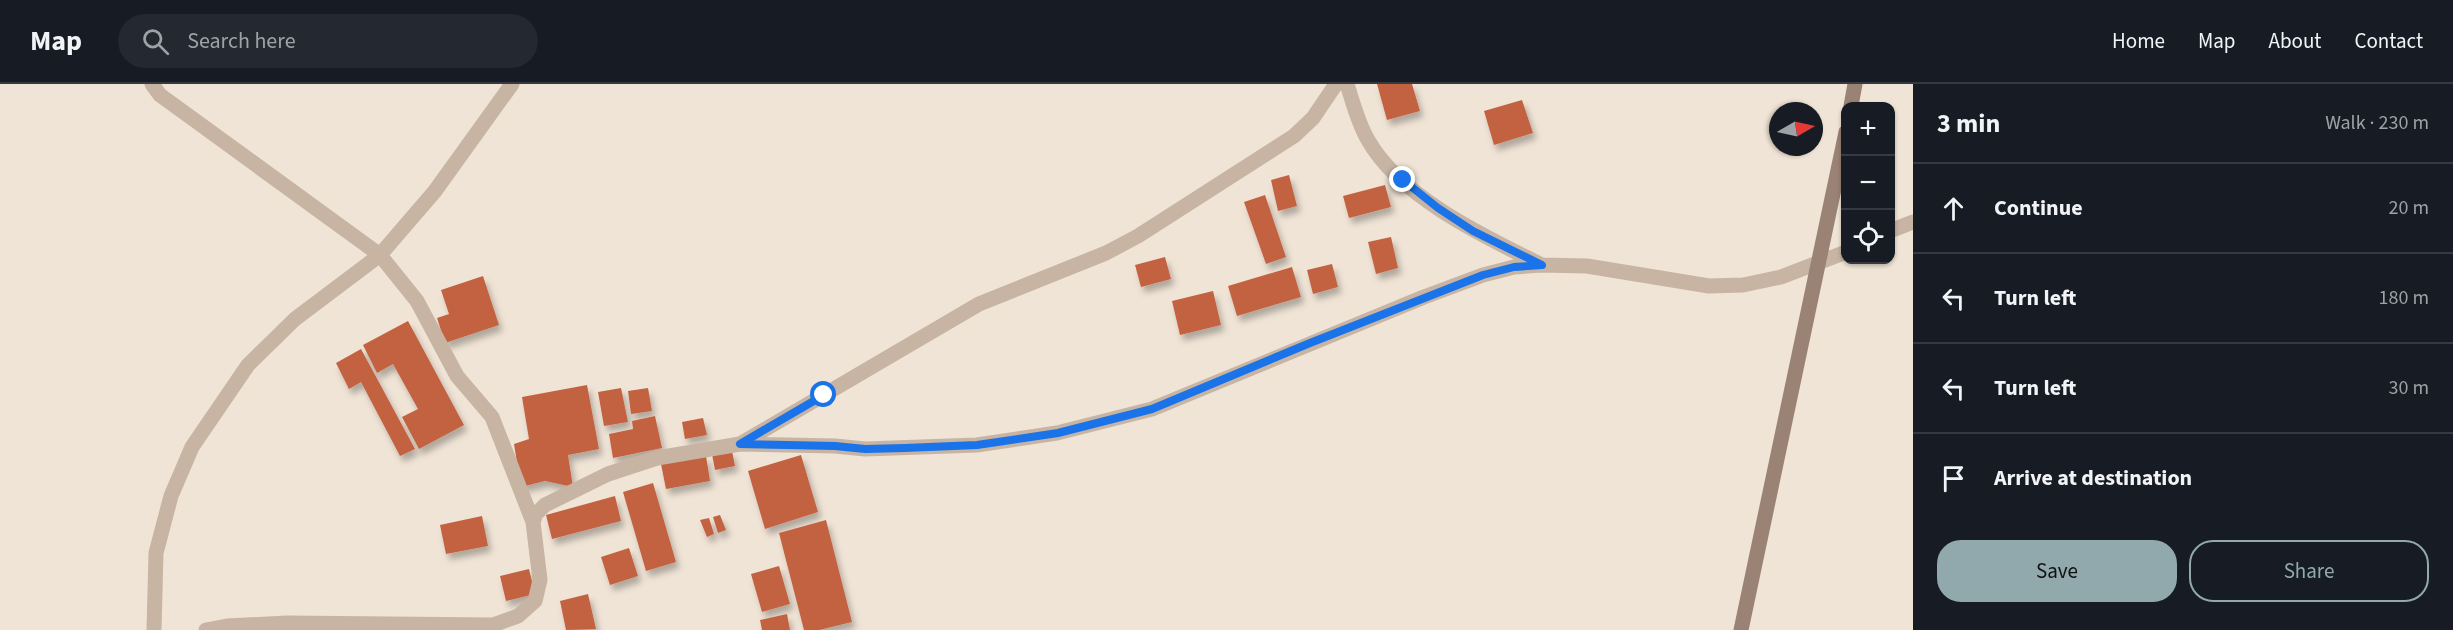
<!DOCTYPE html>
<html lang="en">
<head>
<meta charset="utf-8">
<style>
  body { margin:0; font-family:"Source Sans 3",sans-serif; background:#242831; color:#f1f3f6 }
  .controls { position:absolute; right:18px; top:18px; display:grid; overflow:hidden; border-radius:12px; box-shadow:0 2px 4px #0004 }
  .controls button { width:54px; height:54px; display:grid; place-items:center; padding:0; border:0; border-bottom:2px solid #363941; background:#171b24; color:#f1f3f6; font:30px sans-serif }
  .compass { position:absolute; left:1769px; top:18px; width:54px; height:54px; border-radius:50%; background:#171b24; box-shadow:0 2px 4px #0004; rotate:81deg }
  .stop { position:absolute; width:18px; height:18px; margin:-14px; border:4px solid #1a73e8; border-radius:50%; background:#fff }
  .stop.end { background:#1a73e8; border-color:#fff; box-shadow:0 2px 6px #0008 }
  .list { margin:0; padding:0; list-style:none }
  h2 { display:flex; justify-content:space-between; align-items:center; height:78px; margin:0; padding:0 24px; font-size:26px }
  h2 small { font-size:20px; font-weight:400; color:#9ea1a6 }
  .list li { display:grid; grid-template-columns:39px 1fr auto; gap:18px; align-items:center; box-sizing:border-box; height:90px; padding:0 24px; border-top:2px solid #363941 }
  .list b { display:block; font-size:22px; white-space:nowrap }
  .list em { font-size:20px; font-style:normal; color:#9ea1a6 }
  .actions { display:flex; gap:12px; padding:18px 24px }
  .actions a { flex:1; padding:14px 0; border:2px solid #91a9ac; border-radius:24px; text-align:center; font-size:21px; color:#91a9ac }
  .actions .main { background:#91a9ac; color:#111 }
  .icon { flex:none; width:33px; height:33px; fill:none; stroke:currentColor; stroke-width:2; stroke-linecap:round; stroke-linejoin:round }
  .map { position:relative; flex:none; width:1913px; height:546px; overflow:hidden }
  header { display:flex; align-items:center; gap:36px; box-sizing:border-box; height:84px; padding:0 30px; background:#171b24; border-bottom:2px solid #363941 }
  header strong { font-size:28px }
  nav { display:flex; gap:33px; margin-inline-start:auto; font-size:21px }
  .search { width:420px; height:54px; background:#242831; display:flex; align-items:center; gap:15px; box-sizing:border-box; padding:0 21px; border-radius:33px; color:#9ea1a6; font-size:22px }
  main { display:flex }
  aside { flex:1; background:#171b24 }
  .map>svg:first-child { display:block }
</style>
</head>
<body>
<header>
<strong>Map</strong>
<div class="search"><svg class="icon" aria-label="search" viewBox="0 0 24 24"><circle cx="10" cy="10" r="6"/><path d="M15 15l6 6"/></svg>Search here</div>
<nav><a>Home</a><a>Map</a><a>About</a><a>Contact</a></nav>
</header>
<main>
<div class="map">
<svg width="1913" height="546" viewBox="0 0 1913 546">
  <defs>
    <filter id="shadow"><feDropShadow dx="3.5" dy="6" stdDeviation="3" flood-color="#0004"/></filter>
  </defs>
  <rect width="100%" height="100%" fill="#f0e4d6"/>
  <path fill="#c36241" filter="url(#shadow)" d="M1377 0H1412L1420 27 1387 36Z
    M1522 16 1533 49 1494 61 1484 27Z
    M1289 91 1297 122 1278 127 1271 96Z
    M1385 101 1391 123 1349 134 1343 112Z
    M1265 111 1286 173 1266 180 1244 118Z
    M1391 153 1398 184 1376 190 1368 158Z
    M1165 173 1171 195 1141 203 1135 181Z
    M1332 180 1338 203 1313 210 1307 186Z
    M1292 183 1301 213 1237 232 1228 202Z
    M483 192 499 241 445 259 437 234 449 230 441 206Z
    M1213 207 1221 241 1180 251 1172 217Z
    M408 237 464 341 419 365 402 333 418 325 393 280 377 289 363 261Z
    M361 265 415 365 400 372 361 298 349 305 336 279Z
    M587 301 599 365 568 371 573 403 545 397 521 403 514 360 529 355 522 313Z
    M621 304 628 338 604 342 598 308Z
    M648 304 652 327 631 330 628 307Z
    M655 332 662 364 613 374 609 350 633 345 632 337Z
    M703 334 707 351 685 355 682 338Z
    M732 367 735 382 715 386 712 370Z
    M801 371 818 428 765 445 748 387Z
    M706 372 710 397 666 405 661 380Z
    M653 399 676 478 646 487 623 408Z
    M615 412 621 437 552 455 546 431Z
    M720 431 726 446 718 449 713 433Z
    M482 432 488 462 446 470 440 441Z
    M709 434 714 450 707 453 700 436Z
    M826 436 852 538 819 546H804L779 449Z
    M629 464 638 492 610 501 601 473Z
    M779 482 790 520 762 528 751 490Z
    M529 485 535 510 506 517 500 492Z
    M588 510 596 545 566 546 560 517Z
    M787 530 790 546H762L760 536Z"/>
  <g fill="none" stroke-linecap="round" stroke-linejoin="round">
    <path stroke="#c7b4a3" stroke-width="15" d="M152 0 160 11 380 171 417 217 457 292 492 333 533 438 540 496 535 517 518 532 493 541 287 539 227 542 206 546
      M1347 0C1353 19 1358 39 1368 56 1400 113 1485 153 1542 181
      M1890 147 1913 138
      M740 360 979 220 1106 169 1138 152 1294 52 1313 34 1336 0
      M533 438 536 430 545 421 608 390 657 374 740 360 835 362 865 365 977 361 1057 349 1152 325 1424 213 1483 191 1514 183 1542 181 1587 182 1709 202 1743 201 1781 193 1846 168
      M154 546 156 469 171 412 192 363 248 281 295 235 380 171 435 107 512 0"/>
    <path stroke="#9a8375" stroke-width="15" d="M1851 22 1855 0
      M1741 546 1846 48"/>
  </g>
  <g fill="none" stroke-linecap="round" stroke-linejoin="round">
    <path stroke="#1a73e8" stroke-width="8" d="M824 311 740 360 835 362 865 365 905 364 977 361 1058 349 1152 325 1310 259 1483 191 1514 183 1542 181 1473 147 1438 124 1403 96"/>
  </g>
</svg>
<div class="controls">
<button>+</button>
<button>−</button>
<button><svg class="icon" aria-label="locate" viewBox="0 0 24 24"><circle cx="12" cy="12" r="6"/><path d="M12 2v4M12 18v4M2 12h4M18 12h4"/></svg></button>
</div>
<svg class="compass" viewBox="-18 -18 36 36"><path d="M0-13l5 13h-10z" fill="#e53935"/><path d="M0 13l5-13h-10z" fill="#9ea1a6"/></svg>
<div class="stop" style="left:824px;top:311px"></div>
<div class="stop end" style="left:1403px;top:96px"></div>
</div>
<aside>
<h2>3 min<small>Walk · 230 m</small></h2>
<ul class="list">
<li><svg class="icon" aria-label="ahead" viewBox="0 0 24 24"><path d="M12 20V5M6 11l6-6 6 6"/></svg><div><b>Continue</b></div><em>20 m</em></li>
<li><svg class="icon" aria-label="left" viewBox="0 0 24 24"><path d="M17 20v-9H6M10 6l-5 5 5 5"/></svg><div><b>Turn left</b></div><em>180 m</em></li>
<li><svg class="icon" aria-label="left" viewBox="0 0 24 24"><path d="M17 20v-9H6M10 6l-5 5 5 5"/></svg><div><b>Turn left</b></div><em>30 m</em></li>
<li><svg class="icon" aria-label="arrive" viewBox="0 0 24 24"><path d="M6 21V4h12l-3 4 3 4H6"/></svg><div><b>Arrive at destination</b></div></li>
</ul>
<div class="actions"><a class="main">Save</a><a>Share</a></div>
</aside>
</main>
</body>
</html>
